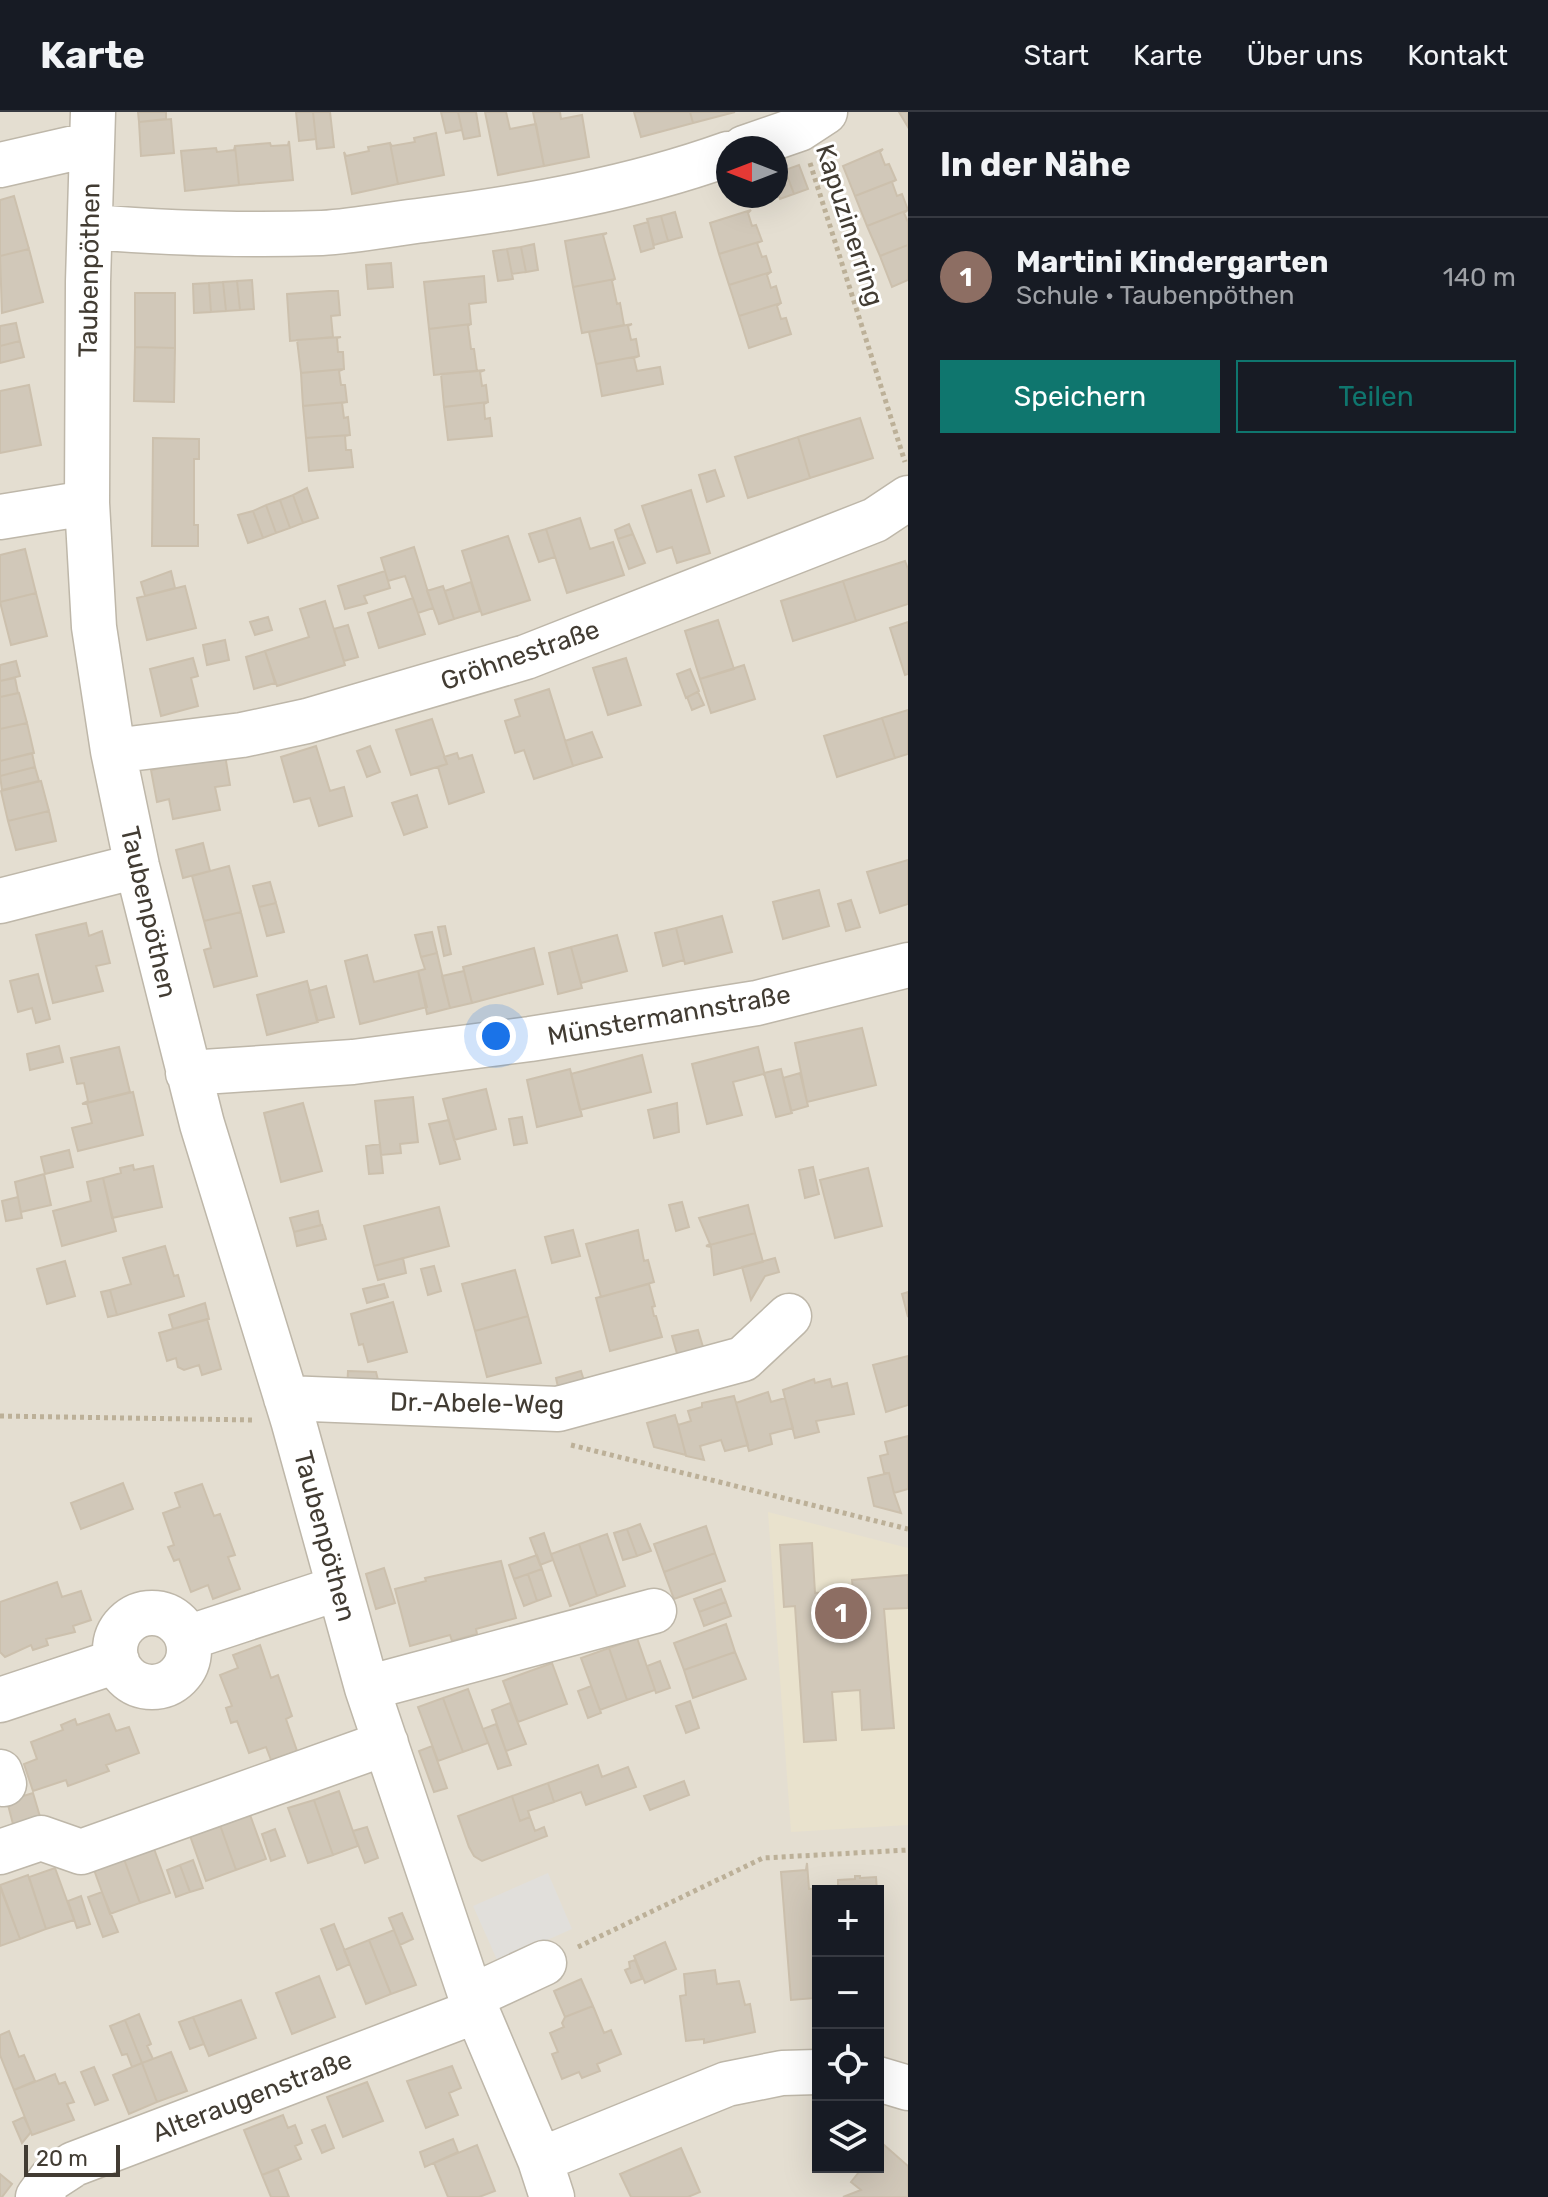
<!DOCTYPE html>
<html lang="de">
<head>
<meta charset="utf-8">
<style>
  body { margin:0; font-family:Rubik,sans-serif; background:#20242c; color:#f1f3f6 }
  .controls { position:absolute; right:24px; bottom:24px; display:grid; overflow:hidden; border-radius:0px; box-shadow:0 8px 32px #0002 }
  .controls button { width:72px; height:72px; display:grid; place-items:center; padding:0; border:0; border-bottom:2px solid #363941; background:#171b24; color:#f1f3f6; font:40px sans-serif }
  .compass { position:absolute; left:716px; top:24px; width:72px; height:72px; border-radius:50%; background:#171b24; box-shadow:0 8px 32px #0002; rotate:270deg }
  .scale { position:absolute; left:24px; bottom:20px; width:96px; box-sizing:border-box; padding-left:8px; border:4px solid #423c33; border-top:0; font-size:22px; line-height:28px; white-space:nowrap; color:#423c33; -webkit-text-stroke:6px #fff; paint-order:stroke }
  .you { position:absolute; left:496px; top:924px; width:28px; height:28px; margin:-20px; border:6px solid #fff; border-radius:50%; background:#1a73e8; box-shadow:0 0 0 12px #1a73e833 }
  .badge { display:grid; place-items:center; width:52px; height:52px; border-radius:50%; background:#0f766e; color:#fff; font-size:26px; font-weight:700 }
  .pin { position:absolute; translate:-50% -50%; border:4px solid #fff; box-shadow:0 2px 8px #0006 }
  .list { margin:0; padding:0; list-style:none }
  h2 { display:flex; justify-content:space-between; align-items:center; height:104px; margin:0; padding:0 32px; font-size:34px }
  h2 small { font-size:26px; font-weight:400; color:#9ea1a6 }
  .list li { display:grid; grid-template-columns:52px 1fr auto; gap:24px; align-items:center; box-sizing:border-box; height:120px; padding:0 32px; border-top:2px solid #363941 }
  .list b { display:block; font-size:30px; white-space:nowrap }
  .list p { margin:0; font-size:26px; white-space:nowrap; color:#9ea1a6 }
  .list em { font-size:26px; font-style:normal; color:#9ea1a6 }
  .actions { display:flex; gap:16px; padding:24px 32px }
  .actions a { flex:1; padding:18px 0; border:2px solid #0f766e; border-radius:0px; text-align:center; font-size:28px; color:#0f766e }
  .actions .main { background:#0f766e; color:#fff }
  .icon { flex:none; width:44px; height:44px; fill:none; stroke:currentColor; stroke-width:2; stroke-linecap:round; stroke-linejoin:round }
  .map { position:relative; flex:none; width:908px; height:2085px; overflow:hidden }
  header { display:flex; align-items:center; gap:48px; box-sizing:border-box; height:112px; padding:0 40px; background:#171b24; border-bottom:2px solid #363941 }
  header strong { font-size:38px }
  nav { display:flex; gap:44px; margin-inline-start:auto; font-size:28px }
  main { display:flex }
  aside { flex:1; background:#171b24 }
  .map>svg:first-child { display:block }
</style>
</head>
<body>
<header>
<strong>Karte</strong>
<nav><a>Start</a><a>Karte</a><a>Über uns</a><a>Kontakt</a></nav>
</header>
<main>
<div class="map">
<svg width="908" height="2085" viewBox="0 0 908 2085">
  <rect width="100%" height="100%" fill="#f0ece3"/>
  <path fill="#e4ded1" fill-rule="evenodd" d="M0 0H908V2085H0ZM728 36H776V84H728ZM818 1779H878V2055H818Z"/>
  <path fill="#e9e2cd" d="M768 1400 908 1436V1713L791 1720Z"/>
  <path fill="#e1dfdb" d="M548 1761 572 1817 498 1850 473 1794Z"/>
  <path fill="#d1c8b9" stroke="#ccc0ad" stroke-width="2" d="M138 0H166V7L139 10Z
    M296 0H313L316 27 299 29Z
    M313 0H330L334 35 317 37Z
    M441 0H458L462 18 446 21Z
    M458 0H476L480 24 464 27Z
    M485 0H506L510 17 536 12 544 54 498 63Z
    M533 0H560L561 7 582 3 589 45 544 54Z
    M634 0H690L693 11 641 25Z
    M690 0H735L693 11Z
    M899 0H908V15Z
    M171 7 174 41 141 44 139 10Z
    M436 21 444 63 398 72 390 31 392 34 415 30 414 26Z
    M289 29 293 68 239 73 235 34 270 31 271 34 288 33Z
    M390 31 398 72 352 82 344 40 346 44 369 39 368 35Z
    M235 34 239 73 185 79 181 39 216 36 217 40 234 38Z
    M883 37 880 40 885 53 889 52 896 68 855 84 843 54Z
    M799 53 808 77 794 82 785 58Z
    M785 58 794 82 780 87 776 76V62Z
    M896 68 892 70 897 84 902 82 908 98 867 114 855 84Z
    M14 84 29 137 0 144V88Z
    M751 98 748 101 752 114 756 113 762 129 719 142 710 111Z
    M908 98 904 101 908 110V133L880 144 867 114Z
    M675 100 682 125 668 129 661 104Z
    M661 104 668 129 654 133 647 107Z
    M648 110 654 136 641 140 634 114Z
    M607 121 603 123 615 167 573 175 565 129Z
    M762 129 757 131 762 145 766 144 771 160 729 173 719 142Z
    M534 132 538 158 526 160 521 135Z
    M908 133V168L892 175 880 144Z
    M521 135 526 160 512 162 507 137Z
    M29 137 43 190 2 201 0 144Z
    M507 137 513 167 498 169 493 139Z
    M391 151 393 175 368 177 366 153Z
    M771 160 767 163 771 176 776 174 781 191 739 204 729 173Z
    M484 164 486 190 469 192 471 212 429 217 424 170Z
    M615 167 612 169 617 192 620 191 624 213 582 221 573 175Z
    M252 168 254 197 240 198 237 169Z
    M237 169 240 198 226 199 223 170Z
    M223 170 226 199 211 200 209 171Z
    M209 171 211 200 194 201 193 172Z
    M329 179H338L340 203 331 204 333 225 290 229 287 182Z
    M135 181H175V236L135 235Z
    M781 191 777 194 781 207 786 206 791 222 749 236 739 204Z
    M16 211 20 229 0 234V214Z
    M471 212 468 214 471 237H474L477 259 434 263 429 217Z
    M632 212 628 214 631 228 636 227 639 244 596 252 589 220Z
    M341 225 337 226 338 240H343L344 257 301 261 297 228Z
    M20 229 24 245 0 251V234Z
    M135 235 175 236 174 290 134 289Z
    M639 244 634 246 637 259 660 255 663 272 602 284 596 252Z
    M344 257 339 259 341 273H345L347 290 303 294 301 261Z
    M485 258 480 260 482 274 486 273 488 290 444 295 441 262Z
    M29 273 41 333 0 341V279Z
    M347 290 342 291 344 306 348 305 350 323 306 326 303 294Z
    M488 290 484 292 485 307 490 306 492 324 448 328 444 295Z
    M860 306 873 346 810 366 798 325Z
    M350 323 345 324 346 338H351L353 355 309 359 306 326Z
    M798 325 810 366 748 386 735 345Z
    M153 326 199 327V347H194V413H198V434H152Z
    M715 358 724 384 707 390 699 363Z
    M307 376 318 406 303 411 293 383Z
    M691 378 710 441 677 451 672 435 657 440 642 394Z
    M293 383 303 411 290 416 280 388Z
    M280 388 290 416 276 421 266 393Z
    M266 393 276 421 263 426 253 399Z
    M253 399 263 426 248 431 238 403Z
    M580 406 590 437 613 430 624 463 567 481 546 417Z
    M629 412 633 422 618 427 615 418Z
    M546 417 555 445 539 450 529 422Z
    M633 422 645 451 629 457 618 427Z
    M508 424 530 488 482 503 462 439Z
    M414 435 433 496 418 501 405 464 388 469 381 446Z
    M25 437 36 481 0 490V443Z
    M905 449 908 457V492L856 509 843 469Z
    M171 459 175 476 145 484 141 470Z
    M385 459 390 476 364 484 367 491 345 497 338 474Z
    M843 469 856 509 793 529 781 489Z
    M471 470 480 499 454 507 445 479Z
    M185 474 196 516 147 528 137 486Z
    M443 474 454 507 439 512 427 479Z
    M36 481 47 524 11 533 0 490Z
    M413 486 425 522 379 536 368 501Z
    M325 489 345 553 277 574 265 539 309 525 300 497Z
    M268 505 272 518 255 523 250 510Z
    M718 508 734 557 700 567 685 519Z
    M908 510V562L905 563 890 516Z
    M348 513 358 545 344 549 334 517Z
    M225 528 229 548 207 553 203 533Z
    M265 539 275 571 254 577 246 545Z
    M193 546 198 564 191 566 198 594 161 604 150 557Z
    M626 546 641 593 608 603 593 556Z
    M16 549 20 564 0 569V553Z
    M744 553 755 587 711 601 700 567Z
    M690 557 699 579 686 586 677 562Z
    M15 566 18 581 0 585V569Z
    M549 577 573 654 534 667 524 638 515 641 505 609 520 604 515 588Z
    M698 580 704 593 692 598 687 585Z
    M19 581 27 611 0 617V585Z
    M908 598V642L895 646 882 606Z
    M882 606 895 646 837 665 824 624Z
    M432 607 447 652 411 663 396 618Z
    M27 611 34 641 0 649V617Z
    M592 620 602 645 573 654 565 629Z
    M316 634 330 679 344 675 352 704 319 714 310 686 294 690 281 645Z
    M370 634 380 660 367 665 357 639Z
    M32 641 35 655 0 664V649Z
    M457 641 459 647 472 643 484 680 449 692 438 655 447 652 444 645Z
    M225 643 230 673 215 675 220 698 173 707 169 687 157 690 151 658Z
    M35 655 39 669 2 678 0 664Z
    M41 669 49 699 8 709 1 679Z
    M417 683 427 715 404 723 392 691Z
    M49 699 56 729 16 738 8 709Z
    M203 731 210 759 183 766 176 738Z
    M908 748V792L880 801 867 760Z
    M229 754 241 800 204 809 192 764Z
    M270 770 276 791 259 795 253 774Z
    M819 778 829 814 783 827 773 790Z
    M851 788 860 815 846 819 838 792Z
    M276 791 284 820 267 824 259 795Z
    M241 800 257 864 214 875 204 838 211 836 204 809Z
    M722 804 732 840 685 852 676 816Z
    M86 811 89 824 102 819 110 851 96 854 103 879 53 891 36 823Z
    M445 814 451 842 444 844 438 815Z
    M676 816 684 848 663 854 655 821Z
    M432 820 437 841 421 845 415 823Z
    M617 823 627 859 581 871 571 835Z
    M571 835 582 876 558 882 549 841Z
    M534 836 543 872 472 891 463 855Z
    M437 841 450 896 427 902 418 859 425 857 421 845Z
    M367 843 374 870 418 859 427 895 360 912 345 849Z
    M464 859 472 891 450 896 442 864Z
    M38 862 50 907 36 911 32 896 18 900 10 869Z
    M307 869 318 910 267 923 257 883Z
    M326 874 334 905 317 909 309 879Z
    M862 916 876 973 807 990 795 931Z
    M59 934 63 950 30 958 27 942Z
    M119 935 130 980 82 992 88 989 84 971 77 972 71 946Z
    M758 935 765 964 763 962 733 970 742 1003 707 1012 692 952Z
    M642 943 651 980 580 998 571 962Z
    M570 957 582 1004 537 1015 527 968Z
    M781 957 792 1001 776 1005 764 961Z
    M800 961 808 994 791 999 783 966Z
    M486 977 496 1017 454 1028 443 987Z
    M133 980 143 1023 78 1039 72 1016 92 1011 87 991Z
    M413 985 418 1030 400 1032 401 1041 381 1043 375 989Z
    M303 991 322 1059 281 1070 264 1001Z
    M677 991 679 1020 654 1026 648 998Z
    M522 1005 527 1031 514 1033 509 1007Z
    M449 1008 460 1047 440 1052 429 1012Z
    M380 1032 383 1061 369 1062 366 1034Z
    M69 1038 73 1055 45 1062 41 1045Z
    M133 1053 134 1058 153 1054 162 1095 112 1106 103 1066 121 1061 120 1056Z
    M813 1055 819 1082 805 1086 799 1058Z
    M868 1056 882 1114 835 1126 820 1068Z
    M44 1062 51 1093 21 1100 15 1070Z
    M103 1066 116 1119 62 1134 53 1099 91 1089 87 1070Z
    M18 1085 22 1106 6 1109 2 1089Z
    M682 1090 689 1115 676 1119 669 1093Z
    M748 1093 755 1121 706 1134 710 1132 699 1106Z
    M439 1095 449 1134 374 1154 364 1114Z
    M318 1099 321 1113 294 1120 290 1106Z
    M322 1113 326 1127 297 1134 294 1120Z
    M573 1118 580 1144 552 1151 545 1125Z
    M638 1118 644 1149 648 1148 654 1170 601 1185 586 1132Z
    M755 1121 763 1150 714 1163 711 1135 706 1134Z
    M165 1134 174 1164 178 1163 184 1184 117 1203 110 1178 131 1172 123 1146Z
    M403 1146 406 1161 378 1168 374 1154Z
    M775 1146 779 1160 765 1164 751 1188 742 1155Z
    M65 1149 75 1184 47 1192 37 1157Z
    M434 1154 441 1179 428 1183 421 1157Z
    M515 1158 528 1204 475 1219 462 1172Z
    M384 1172 388 1185 367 1191 363 1177Z
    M649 1172 655 1194 652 1195 654 1204H656L662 1225 610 1239 596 1186Z
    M110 1178 117 1203 108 1205 101 1180Z
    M908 1180V1205L902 1182Z
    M393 1190 407 1240 368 1250 363 1232 359 1233 351 1202Z
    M205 1191 209 1207 173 1217 169 1203Z
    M528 1204 541 1251 487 1265 475 1219Z
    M207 1207 221 1257 202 1263 199 1253 184 1258 178 1255 176 1246 167 1249 159 1221Z
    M698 1218 706 1245 680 1252 672 1224Z
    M908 1244V1293L886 1300 873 1253Z
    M348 1259 376 1260 381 1280 347 1278Z
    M581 1259 585 1272 559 1280 556 1266Z
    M814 1267 815 1271 830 1267 832 1275 847 1271 854 1302 816 1309 819 1320 795 1326 783 1278Z
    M768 1280 771 1290 785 1286 793 1316 770 1322 772 1332 749 1339 736 1291Z
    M734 1284 748 1333 725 1339 721 1328 700 1334 704 1348 686 1344 678 1313 691 1309 688 1299 702 1295V1291Z
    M675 1303 678 1313 686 1343 654 1335 647 1311Z
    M908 1324V1377L894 1381 889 1361H884L880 1344 888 1342 885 1330Z
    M889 1361 894 1381 901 1401 874 1394 868 1366Z
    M123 1371 133 1397 81 1417 71 1391Z
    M202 1372 214 1404 220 1402 235 1443 228 1445 240 1477 213 1487 208 1473 191 1480 179 1447 174 1449 168 1435 174 1433 163 1401 180 1395 175 1381Z
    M640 1412 651 1439 637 1444 627 1417Z
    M706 1414 715 1441 664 1460 654 1432Z
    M627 1417 637 1444 623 1448 614 1421Z
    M544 1421 553 1448 540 1453 530 1426Z
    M607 1422 625 1474 597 1484 579 1432Z
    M812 1431 815 1481 853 1478 852 1468 908 1463V1496L884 1497 894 1616 862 1618 860 1578 832 1580 836 1628 804 1630 795 1494 784 1495 780 1433Z
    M579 1432 597 1484 570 1494 551 1442Z
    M715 1441 725 1469 674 1487 664 1460Z
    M537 1443 542 1457 514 1467 509 1453Z
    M501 1449 516 1506 476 1517 477 1522 452 1529 450 1523 410 1534 395 1477 426 1469 425 1466Z
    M384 1456 395 1491 376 1497 366 1462Z
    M542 1457 551 1484 537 1489 528 1462Z
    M528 1462 537 1489 524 1494 514 1467Z
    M57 1470 62 1485 81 1479 91 1508 73 1514 75 1520 46 1527 48 1533 33 1538 31 1533 5 1545 0 1540V1490Z
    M721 1477 726 1490 699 1500 694 1487Z
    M726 1490 731 1504 704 1514 699 1500Z
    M726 1512 735 1540 684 1558 674 1531Z
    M637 1526 655 1578 627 1588 609 1536Z
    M260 1533 271 1566 278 1563 292 1604 286 1607 297 1639 271 1648 266 1635 249 1641 237 1609 231 1611 226 1596 232 1594 220 1563 238 1556 233 1543Z
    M609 1536 627 1588 600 1598 581 1546Z
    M735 1540 746 1567 693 1586 684 1558Z
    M660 1549 670 1576 656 1581 647 1554Z
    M552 1551 567 1592 518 1610 503 1569Z
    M591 1574 601 1601 588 1606 578 1579Z
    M468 1577 488 1631 463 1640 443 1586Z
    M443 1586 463 1640 438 1649 418 1595Z
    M690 1589 699 1616 686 1621 676 1594Z
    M510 1591 526 1632 506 1639 492 1598Z
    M109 1602 116 1619 129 1615 139 1641 106 1653 109 1659 68 1674 66 1668 33 1679 24 1652 37 1647 31 1630 63 1618 61 1613 75 1607 77 1613Z
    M496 1612 511 1653 498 1657 483 1617Z
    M432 1634 447 1676 434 1680 419 1639Z
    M598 1653 602 1665 628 1655 636 1675 586 1693 581 1680 554 1690 548 1671Z
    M684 1669 689 1683 650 1698 644 1684Z
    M548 1671 554 1690 528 1699 530 1705 520 1709 512 1684Z
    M339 1679 358 1734 333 1743 314 1688Z
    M33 1681 41 1708 14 1716 7 1689Z
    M512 1684 520 1709 530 1705 535 1719 544 1715 547 1724 482 1749 474 1744 469 1735 458 1704Z
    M314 1688 333 1743 308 1751 288 1696Z
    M249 1700 266 1747 236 1758 220 1713Z
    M220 1713 236 1758 206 1769 189 1721Z
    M367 1715 378 1746 365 1751 353 1719Z
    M275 1717 285 1744 271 1749 262 1722Z
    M153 1734 170 1781 140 1791 124 1747Z
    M124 1747 140 1791 110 1802 93 1755Z
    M193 1748 203 1776 190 1780 180 1753Z
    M807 1751 809 1777 838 1775V1768L855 1767V1764H860V1766L876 1765 877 1779H818V1910L815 1886 791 1888 781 1760 806 1758Z
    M180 1753 190 1780 176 1785 167 1758Z
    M55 1756 74 1808 46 1817 29 1765Z
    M28 1763 46 1817 20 1827 0 1773Z
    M0 1775 20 1827 0 1834Z
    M102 1780 118 1820 103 1825 88 1785Z
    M81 1784 90 1812 77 1816 68 1789Z
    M402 1801 413 1827 400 1833 389 1806Z
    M334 1812 350 1852 337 1858 321 1817Z
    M394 1818 416 1873 391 1882 369 1828Z
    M369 1828 391 1882 366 1892 344 1838Z
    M665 1830 676 1857 645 1871 634 1844Z
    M635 1848 642 1867 631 1871 625 1858 630 1856 629 1850Z
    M715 1858 717 1872 739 1869 745 1893 750 1892 755 1920 704 1931V1927L686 1929 680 1884 686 1883 684 1862Z
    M319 1864 335 1905 292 1922 276 1881Z
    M581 1867 593 1894 565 1905 554 1879Z
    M241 1888 256 1926 209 1944 193 1905Z
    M593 1894 604 1921 611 1918 621 1942 597 1952 600 1959 582 1966 579 1960 562 1967 552 1942 558 1940 550 1921 564 1915 562 1911 565 1905Z
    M139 1902 151 1932 147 1934 153 1947 142 1951 125 1908Z
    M193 1905 204 1932 190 1937 179 1910Z
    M125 1908 142 1951 132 1955 127 1942 122 1943 110 1914Z
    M9 1919 19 1945 24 1943 35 1969 14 1978 0 1943V1923Z
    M171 1940 187 1979 157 1990 142 1951Z
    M142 1951 157 1990 129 2002 113 1963Z
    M452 1954 461 1976 449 1981 458 2003 426 2016 407 1969Z
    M94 1955 108 1988 95 1993 81 1960Z
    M55 1962 59 1972 65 1970 74 1990 67 1992 74 2008 32 2023 14 1978Z
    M367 1970 383 2009 343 2025 327 1985Z
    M283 2003 288 2016 295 2013 302 2031 295 2034 301 2047 262 2063 244 2018Z
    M24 2005 31 2020 22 2031 13 2010Z
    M325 2013 334 2036 322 2041 312 2018Z
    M453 2027 458 2040 425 2055 420 2040Z
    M883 2032 908 2054V2085H843L861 2078 851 2070 863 2055H878V2038Z
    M477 2033 495 2079 479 2085H448L434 2051Z
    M681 2036 700 2080 688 2085H631L620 2062Z
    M278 2057 289 2085H271L262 2063Z
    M0 2062 12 2072 2 2085H0Z"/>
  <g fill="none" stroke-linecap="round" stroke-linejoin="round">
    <defs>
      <path id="minor" d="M93 0 88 170 87 391 94 515 113 639 137 754 202 1012 293 1308 367 1576 471 1885 540 2048 552 2085
        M744 36 799 17 825 0
        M0 53 92 32
        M90 115C168 121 244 124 322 121 356 119 391 112 425 108 528 95 630 77 728 42
        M0 405 87 391
        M113 639 242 623 307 609 526 545 875 408 908 386
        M0 789 137 754
        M188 961 353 950 530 927 757 891 908 853
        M286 1286 558 1297 743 1247 789 1204
        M115 1538a37 37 0 1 1 74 0a37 37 0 1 1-74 0Z
        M187 1526 339 1476
        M367 1576 654 1499
        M0 1588 117 1549
        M0 1660 4 1672
        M0 1740 41 1726 81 1740 386 1631
        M471 1885 544 1851
        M878 1967 908 1976
        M540 2048 727 1972 782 1961 818 1960
        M38 2085 51 2067 74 2052 476 1899"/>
    </defs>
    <use href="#minor" stroke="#beb7a9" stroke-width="47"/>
    <path stroke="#bcb098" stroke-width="5" stroke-dasharray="4 4" stroke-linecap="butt" d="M810 51 905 350
      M0 1304 255 1308
      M571 1333 908 1417
      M578 1835 763 1746 908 1738"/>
    <use href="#minor" stroke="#fff" stroke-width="44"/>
  </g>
  <g text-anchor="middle" stroke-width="6" stroke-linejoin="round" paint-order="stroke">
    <g font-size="26" fill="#423c33" stroke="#fff">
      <text transform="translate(850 113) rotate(72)" y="9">Kapuzinerring</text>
      <text transform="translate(89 158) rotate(-89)" y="9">Taubenpöthen</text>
      <text transform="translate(520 543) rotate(-19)" y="9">Gröhnestraße</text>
      <text transform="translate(149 800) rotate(77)" y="9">Taubenpöthen</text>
      <text transform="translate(669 903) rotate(-10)" y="9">Münstermannstraße</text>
      <text transform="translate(477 1291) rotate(1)" y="9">Dr.-Abele-Weg</text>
      <text transform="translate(325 1424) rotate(75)" y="9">Taubenpöthen</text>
      <text transform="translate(252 1984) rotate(-21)" y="9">Alteraugenstraße</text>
    </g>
  </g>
</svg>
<div class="controls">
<button>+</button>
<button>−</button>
<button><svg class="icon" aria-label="locate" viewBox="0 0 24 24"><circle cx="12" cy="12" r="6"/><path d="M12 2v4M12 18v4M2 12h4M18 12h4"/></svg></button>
<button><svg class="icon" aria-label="layers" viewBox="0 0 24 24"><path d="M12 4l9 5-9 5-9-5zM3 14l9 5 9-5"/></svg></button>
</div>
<svg class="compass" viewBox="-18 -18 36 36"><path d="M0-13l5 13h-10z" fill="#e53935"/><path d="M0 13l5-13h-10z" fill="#9ea1a6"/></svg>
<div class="scale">20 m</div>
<div class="you"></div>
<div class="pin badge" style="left:841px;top:1501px;background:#8d6e63">1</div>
</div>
<aside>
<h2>In der Nähe<small></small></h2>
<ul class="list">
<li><span class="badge" style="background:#8d6e63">1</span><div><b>Martini Kindergarten</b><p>Schule · Taubenpöthen</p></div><em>140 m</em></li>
</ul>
<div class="actions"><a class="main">Speichern</a><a>Teilen</a></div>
</aside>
</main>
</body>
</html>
